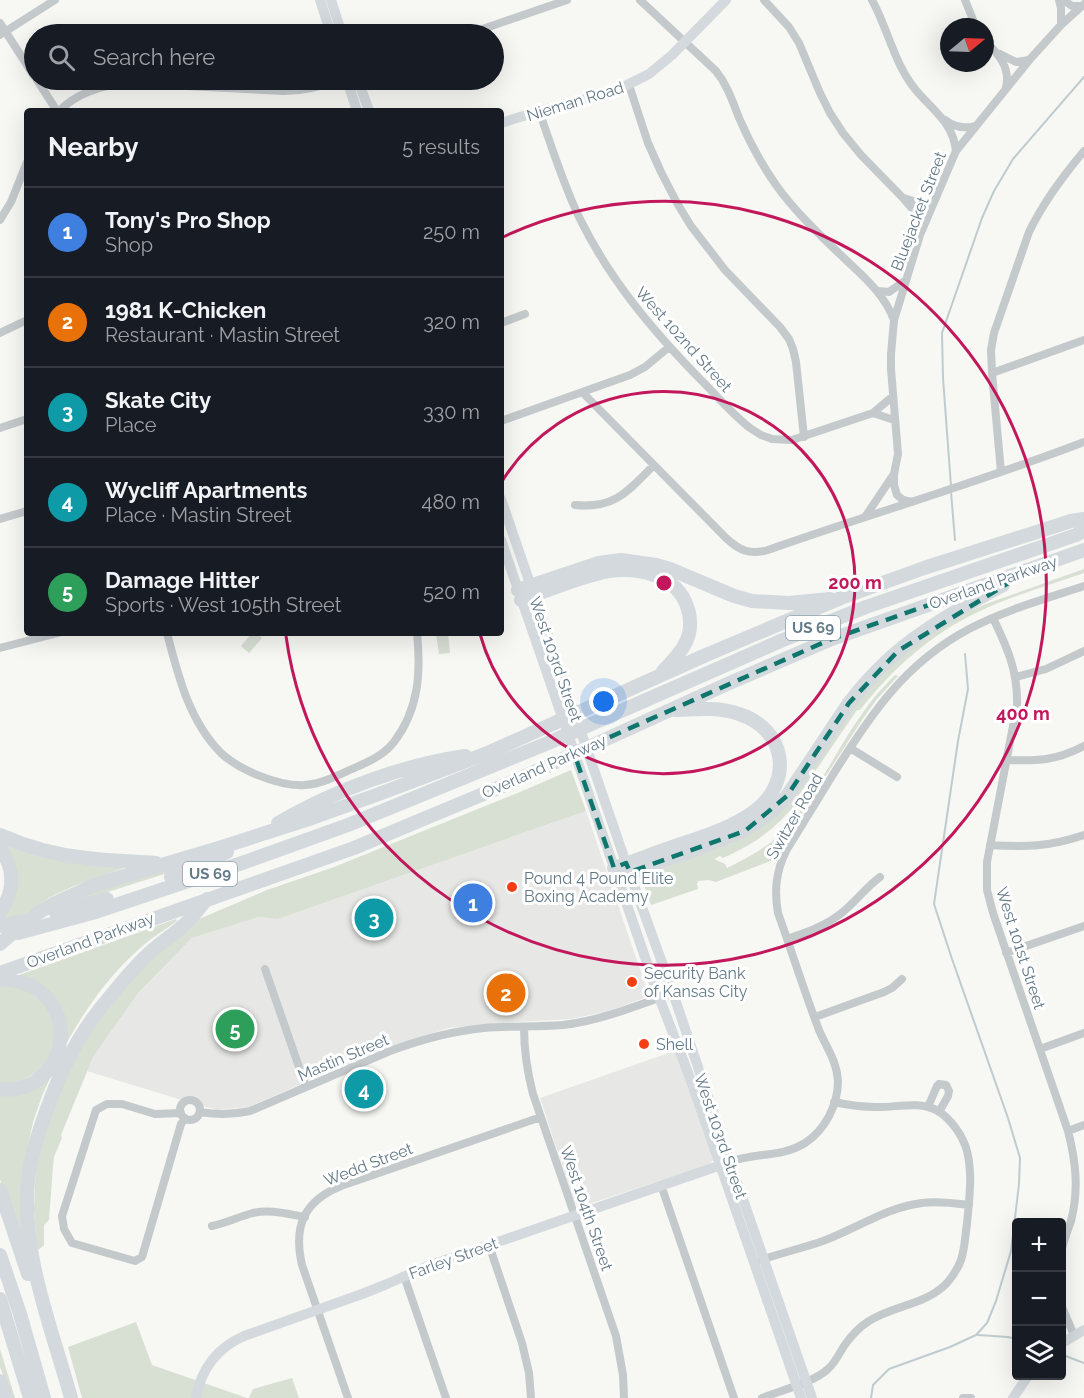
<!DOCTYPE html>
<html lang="en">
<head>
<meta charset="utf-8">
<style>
  body { margin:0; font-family:Raleway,sans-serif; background:#242831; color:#f1f3f6 }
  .controls { position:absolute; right:18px; bottom:18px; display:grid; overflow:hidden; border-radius:6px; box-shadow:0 6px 24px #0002 }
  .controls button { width:54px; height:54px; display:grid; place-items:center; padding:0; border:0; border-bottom:2px solid #363941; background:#171b24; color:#f1f3f6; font:30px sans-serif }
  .compass { position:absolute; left:940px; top:18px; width:54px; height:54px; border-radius:50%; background:#171b24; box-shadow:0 6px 24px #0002; rotate:71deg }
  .you { position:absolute; left:604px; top:702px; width:21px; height:21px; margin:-15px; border:4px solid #fff; border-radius:50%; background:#1a73e8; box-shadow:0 0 0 9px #1a73e833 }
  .badge { display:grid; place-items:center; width:39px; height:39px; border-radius:50%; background:#7c3aed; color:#fff; font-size:20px; font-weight:700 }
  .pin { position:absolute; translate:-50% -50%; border:3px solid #fff; box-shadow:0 2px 6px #0006 }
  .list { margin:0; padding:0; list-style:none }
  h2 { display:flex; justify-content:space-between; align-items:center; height:78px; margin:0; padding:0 24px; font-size:26px }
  h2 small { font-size:20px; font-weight:400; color:#9ea1a6 }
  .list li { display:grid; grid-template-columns:39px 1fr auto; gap:18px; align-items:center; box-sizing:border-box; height:90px; padding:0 24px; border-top:2px solid #363941 }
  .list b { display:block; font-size:22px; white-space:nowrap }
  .list p { margin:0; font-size:20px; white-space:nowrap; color:#9ea1a6 }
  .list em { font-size:20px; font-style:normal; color:#9ea1a6 }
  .icon { flex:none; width:33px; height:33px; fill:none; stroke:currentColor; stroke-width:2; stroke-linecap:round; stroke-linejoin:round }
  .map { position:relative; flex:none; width:1084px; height:1398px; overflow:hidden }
  .search { position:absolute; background:#171b24; box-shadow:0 6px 24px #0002; left:24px; top:24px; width:480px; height:66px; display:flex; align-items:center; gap:15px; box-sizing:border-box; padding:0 21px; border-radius:33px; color:#9ea1a6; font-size:22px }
  .panel { position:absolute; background:#171b24; box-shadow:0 6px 24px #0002; left:24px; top:108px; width:480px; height:528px; border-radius:6px }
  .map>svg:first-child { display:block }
</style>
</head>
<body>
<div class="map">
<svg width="1084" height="1398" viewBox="0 0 1084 1398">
  <rect width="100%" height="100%" fill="#f7f7f3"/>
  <path fill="#e7e8e6" d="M586 811 649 996 612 1010 572 1019 501 1023 448 1028 375 1052 248 1107 217 1110 175 1098 87 1071 93 1057 139 992 192 938 259 917 278 919Z
    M677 1050 714 1159 708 1165 583 1206H578L574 1201 540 1098Z"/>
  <path fill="#d8dfd3" d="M1084 569V573C1049 585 1013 596 980 611 932 633 892 669 860 710H857L799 795 800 799C775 829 758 842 723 858L720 856 714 859 725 864 727 868C745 859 763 850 778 836 814 802 833 754 862 714 871 700 883 687 895 675L898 676 877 699 862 720 802 813 776 859 716 882 709 880 698 881 697 884 698 889 651 905 643 882 646 874 730 844 816 762 866 690 911 648 961 615 986 604Z
    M252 633H256L262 638 249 653 241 646Z
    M448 633 450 653 439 654 436 634Z
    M571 770 586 811 278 919 259 917 192 938 139 992 93 1057 61 1135 62 1138 54 1157 53 1166 49 1220 44 1225V1245L37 1251 34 1209 36 1163 52 1104 98 1011 192 922 267 890 334 867 520 792Z
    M0 843 132 865 74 886 52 896 19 918 0 922V917L10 904Z
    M205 857 174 871 57 908 74 898Z
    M176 919 177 921C163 931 148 940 136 952 107 978 85 1010 66 1044L62 1020 19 977V975Z
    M0 985 24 988 47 1006 53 1019 56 1032 49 1058 42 1069 18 1083 0 1084Z
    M51 1076 42 1096 33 1122 25 1160 24 1237 21 1238 0 1179V1092Z
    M136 1322 152 1365 247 1398H82L68 1347Z
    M0 1349 15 1398H12L0 1367Z
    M292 1378 299 1398H249L253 1389Z"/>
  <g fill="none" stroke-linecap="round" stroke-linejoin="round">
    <path stroke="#beccd0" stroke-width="2" d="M951 486 943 378 942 333 982 218 994 191 1013 159 1084 77
      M951 492 955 540
      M978 1335 1008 1337 1016 1339
      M1063 1355 1084 1363
      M871 1398 873 1385 889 1369 950 1347 976 1335 987 1323 996 1301 1011 1251 1019 1184 1020 1158 1008 1118 952 959 934 904 958 741 968 689 965 654"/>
    <path stroke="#c4c9cc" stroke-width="8" d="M640 0 716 71C728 86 733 103 740 120 750 143 762 165 776 185 796 213 821 236 845 259 865 278 884 294 894 320
      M764 0 789 27 799 43 820 93 830 113 843 133 861 155 903 198 917 214 920 221V230
      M872 0C888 29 894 63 915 89 932 110 953 122 956 151
      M965 0 976 27
      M1059 0 1061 8V25
      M1063 0 1072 6H1082
      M0 23 34 76
      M468 34 567 0
      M0 35 55 0
      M985 40C997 53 1011 67 1006 87
      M1000 54 1016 62 1029 60
      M37 80 57 111
      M629 85 648 143 661 172 677 203 691 226 725 270 780 327 789 339 793 349 796 362 804 437
      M59 111C78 92 102 85 128 83L283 91C304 91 319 87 339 80
      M539 111C552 147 563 184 580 219 610 280 653 331 701 380 717 396 732 414 750 428L761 435 772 439 792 440 873 413 893 396
      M945 120C954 127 964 129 975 126
      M904 198 925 205 934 202
      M0 220 11 202 27 162
      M878 291 889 292 906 280
      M501 323 525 314
      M0 333 27 320
      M992 373 1084 340
      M583 393 726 538C740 551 750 555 768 550 873 513 980 482 1084 442
      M873 413 894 420
      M501 421 630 375 645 367 669 347
      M0 428 27 419
      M1001 472 992 373 991 350 994 333 1029 232C1044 201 1062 177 1084 151
      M912 502 903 500 897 495 894 485V474L898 454 891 369V354L894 320 920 235 956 151 1031 58 1061 25 1084 4
      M575 505C615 509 628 491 654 465
      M865 517 894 474
      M0 519 27 511
      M993 618C1007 647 1018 671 1017 705L987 862V890L993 913 1068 1131C1076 1162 1079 1190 1071 1221 1068 1230 1064 1239 1062 1249
      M167 633C178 675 189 721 221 753 239 770 280 787 305 785 321 784 337 776 352 769 368 762 383 756 394 742 419 709 421 672 417 633
      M0 648 58 633
      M1016 677 1046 669 1084 651
      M850 748 897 777
      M1006 760C1038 761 1055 761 1084 746
      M990 845C1027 847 1048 847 1084 835
      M787 939C805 933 823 927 839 915 854 904 865 888 880 877
      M1006 953 1084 926
      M265 969 306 1087
      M815 1017 884 992 892 988 902 979
      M524 1027C524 1050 527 1071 533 1094L616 1336 623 1375 624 1398
      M1040 1049 1084 1033
      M180 1110a10 10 0 1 1 20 0a10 10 0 1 1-20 0Z
      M928 1107 937 1086 939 1084 946 1085 949 1091 948 1096 939 1112
      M200 1112C218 1115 232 1115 250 1111L390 1051C420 1040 452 1031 484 1028 510 1026 536 1027 563 1025 599 1021 639 1005 673 993
      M181 1113 155 1114 122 1104H107L96 1110 62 1216 64 1229 72 1243 135 1261 142 1257 181 1124 185 1118
      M1068 1131 1084 1125
      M730 1162C754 1152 781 1158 805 1143 825 1130 838 1105 838 1081 837 1061 826 1047 819 1030 804 991 792 952 778 913 774 890 776 872 786 851 802 825 818 799 834 773 871 714 905 663 969 629 1005 610 1045 599 1084 586
      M661 1185 734 1398
      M212 1226C226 1223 238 1217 253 1213 270 1209 287 1214 305 1217
      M489 1245 522 1343 529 1373 531 1398
      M761 1260C781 1253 803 1248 823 1241 856 1229 887 1207 922 1203 938 1201 953 1203 969 1205
      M404 1276 446 1398
      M1062 1307 1074 1335
      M348 1398 302 1265C293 1226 304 1201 341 1186L541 1117
      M762 1398C781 1390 813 1383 828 1369 835 1363 839 1354 844 1346 851 1336 859 1327 869 1321 894 1305 926 1305 947 1283 953 1276 958 1268 961 1260 965 1248 965 1236 967 1224 969 1200 973 1175 967 1151 963 1136 951 1119 938 1111 919 1100 895 1108 875 1107 861 1107 848 1105 834 1102
      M963 1398H971"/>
    <path stroke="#d3d9dd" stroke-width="10" d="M320 0 331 34
      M331 0 342 34
      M347 80 357 111
      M358 80 369 111
      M501 123 539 111 613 92 649 74 672 55 726 0
      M501 499 626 863 673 993 730 1162 812 1398
      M501 540 656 989 690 1078 801 1398
      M1062 1343 1084 1330
      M196 1398C201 1369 217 1348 244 1336L362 1294 387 1284 428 1266 724 1164
      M1013 1398 1028 1376"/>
    <path stroke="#d3d9dd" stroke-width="14" d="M518 590 599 563 621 560 656 565 670 569 734 596 752 601 789 603 830 599
      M521 600C549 590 581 576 609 571 639 567 676 575 687 606 697 635 682 652 663 671
      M278 823C336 790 399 766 465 756
      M0 835C27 847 56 855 86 858 109 861 133 861 156 863
      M0 848C15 869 15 891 0 912
      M614 868C637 860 660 851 684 843 708 835 733 827 755 811 794 781 786 729 739 714 719 707 697 709 675 710
      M171 877 203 864 227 852
      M617 877C641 869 664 860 688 852 728 838 758 829 787 796L849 703C867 680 888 658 911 641 940 619 972 602 1003 585
      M56 913 107 899
      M0 926 23 921
      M18 933 92 913 245 862 348 825 548 743 783 640 866 607 1076 535 1084 531
      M0 944 22 925 38 913 55 903 88 888 104 882 219 848 312 818 379 794 490 752 706 655 841 598 924 568 1071 521 1084 519
      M0 973 354 848 512 782 725 685 829 640 1084 550
      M0 979C89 982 72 1097 0 1089
      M0 1190 28 1274
      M0 1255 20 1314 44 1398
      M0 1299 30 1398
      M0 1381 6 1398
      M71 1398C52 1328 21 1255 28 1180 31 1154 39 1130 48 1106 62 1067 81 1030 108 999 122 982 137 963 154 949 164 940 176 933 186 923 194 916 200 907 207 899"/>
  </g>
  <path fill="none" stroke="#0f766e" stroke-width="4.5" stroke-dasharray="12 8" stroke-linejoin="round" d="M1031 569 898 651 849 703 787 796 745 831 630 872 626 863 614 868 574 753 829 640Z"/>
  <g fill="none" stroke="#c2185b" stroke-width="3">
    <path d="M501 483A191 191 0 1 1 480 634"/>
    <path d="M503 237A382 382 0 1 1 286 636"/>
  </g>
  <g fill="#f53e14" stroke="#fff" stroke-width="2">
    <circle cx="512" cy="887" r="6"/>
    <circle cx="632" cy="982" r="6"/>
    <circle cx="644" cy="1044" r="6"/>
  </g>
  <g text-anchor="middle" stroke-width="6" stroke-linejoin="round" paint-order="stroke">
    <g fill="#fff" stroke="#91a1ab" stroke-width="1.5">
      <rect x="786" y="616" width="54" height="24" rx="4.5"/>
      <rect x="183" y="862" width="54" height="24" rx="4.5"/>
    </g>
    <g font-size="15" font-weight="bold" fill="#627987">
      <text x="813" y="633">US 69</text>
      <text x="210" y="879">US 69</text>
    </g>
    <g font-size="16" fill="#627987" stroke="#fff">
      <text transform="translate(575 101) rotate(-17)" y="6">Nieman Road</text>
      <text transform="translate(918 211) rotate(-69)" y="6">Bluejacket Street</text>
      <text transform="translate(684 339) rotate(48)" y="6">West 102nd Street</text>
      <text transform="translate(993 582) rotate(-19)" y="6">Overland Parkway</text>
      <text transform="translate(556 659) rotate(71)" y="6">West 103rd Street</text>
      <text transform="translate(544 766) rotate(-24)" y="6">Overland Parkway</text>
      <text transform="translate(794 816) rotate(-60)" y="6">Switzer Road</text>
      <text transform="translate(90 940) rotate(-20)" y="6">Overland Parkway</text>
      <text transform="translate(1021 948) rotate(72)" y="6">West 101st Street</text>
      <text transform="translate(343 1057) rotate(-23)" y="6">Mastin Street</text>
      <text transform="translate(721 1136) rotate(71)" y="6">West 103rd Street</text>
      <text transform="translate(368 1164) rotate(-21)" y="6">Wedd Street</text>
      <text transform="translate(587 1208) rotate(71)" y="6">West 104th Street</text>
      <text transform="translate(453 1258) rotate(-20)" y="6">Farley Street</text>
    </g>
    <g font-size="16" fill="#627987" stroke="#fff" text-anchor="start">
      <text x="524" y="884">Pound 4 Pound Elite<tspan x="524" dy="18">Boxing Academy</tspan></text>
      <text x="644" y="979">Security Bank<tspan x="644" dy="18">of Kansas City</tspan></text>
      <text x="656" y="1050">Shell</text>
    </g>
  </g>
  <circle cx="664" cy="583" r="9" fill="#c2185b" stroke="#fff" stroke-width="3"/>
  <g font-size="18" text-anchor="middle" font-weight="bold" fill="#c2185b" stroke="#fff" stroke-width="6" stroke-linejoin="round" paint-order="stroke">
    <text x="855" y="589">200 m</text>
    <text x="1023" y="720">400 m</text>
  </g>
</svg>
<div class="controls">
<button>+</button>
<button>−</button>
<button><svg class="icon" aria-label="layers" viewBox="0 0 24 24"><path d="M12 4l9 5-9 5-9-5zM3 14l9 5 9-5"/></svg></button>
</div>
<svg class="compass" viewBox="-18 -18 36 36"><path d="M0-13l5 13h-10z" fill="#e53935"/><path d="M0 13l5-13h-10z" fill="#9ea1a6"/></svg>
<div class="you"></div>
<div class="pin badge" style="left:473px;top:903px;background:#3f7fe0">1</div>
<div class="pin badge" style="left:506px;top:993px;background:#e8710a">2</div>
<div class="pin badge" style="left:374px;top:918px;background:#0f9aa8">3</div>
<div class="pin badge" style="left:364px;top:1089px;background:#0f9aa8">4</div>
<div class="pin badge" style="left:235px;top:1029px;background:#2e9e5b">5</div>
<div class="search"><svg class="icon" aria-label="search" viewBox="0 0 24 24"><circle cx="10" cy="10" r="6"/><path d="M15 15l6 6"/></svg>Search here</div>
<section class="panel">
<h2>Nearby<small>5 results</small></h2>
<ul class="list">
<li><span class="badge" style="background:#3f7fe0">1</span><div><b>Tony's Pro Shop</b><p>Shop</p></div><em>250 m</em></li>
<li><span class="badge" style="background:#e8710a">2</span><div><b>1981 K-Chicken</b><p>Restaurant · Mastin Street</p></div><em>320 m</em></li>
<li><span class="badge" style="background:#0f9aa8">3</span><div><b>Skate City</b><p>Place</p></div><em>330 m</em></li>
<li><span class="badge" style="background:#0f9aa8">4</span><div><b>Wycliff Apartments</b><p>Place · Mastin Street</p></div><em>480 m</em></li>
<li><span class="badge" style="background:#2e9e5b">5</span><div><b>Damage Hitter</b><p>Sports · West 105th Street</p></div><em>520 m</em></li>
</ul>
</section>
</div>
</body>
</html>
